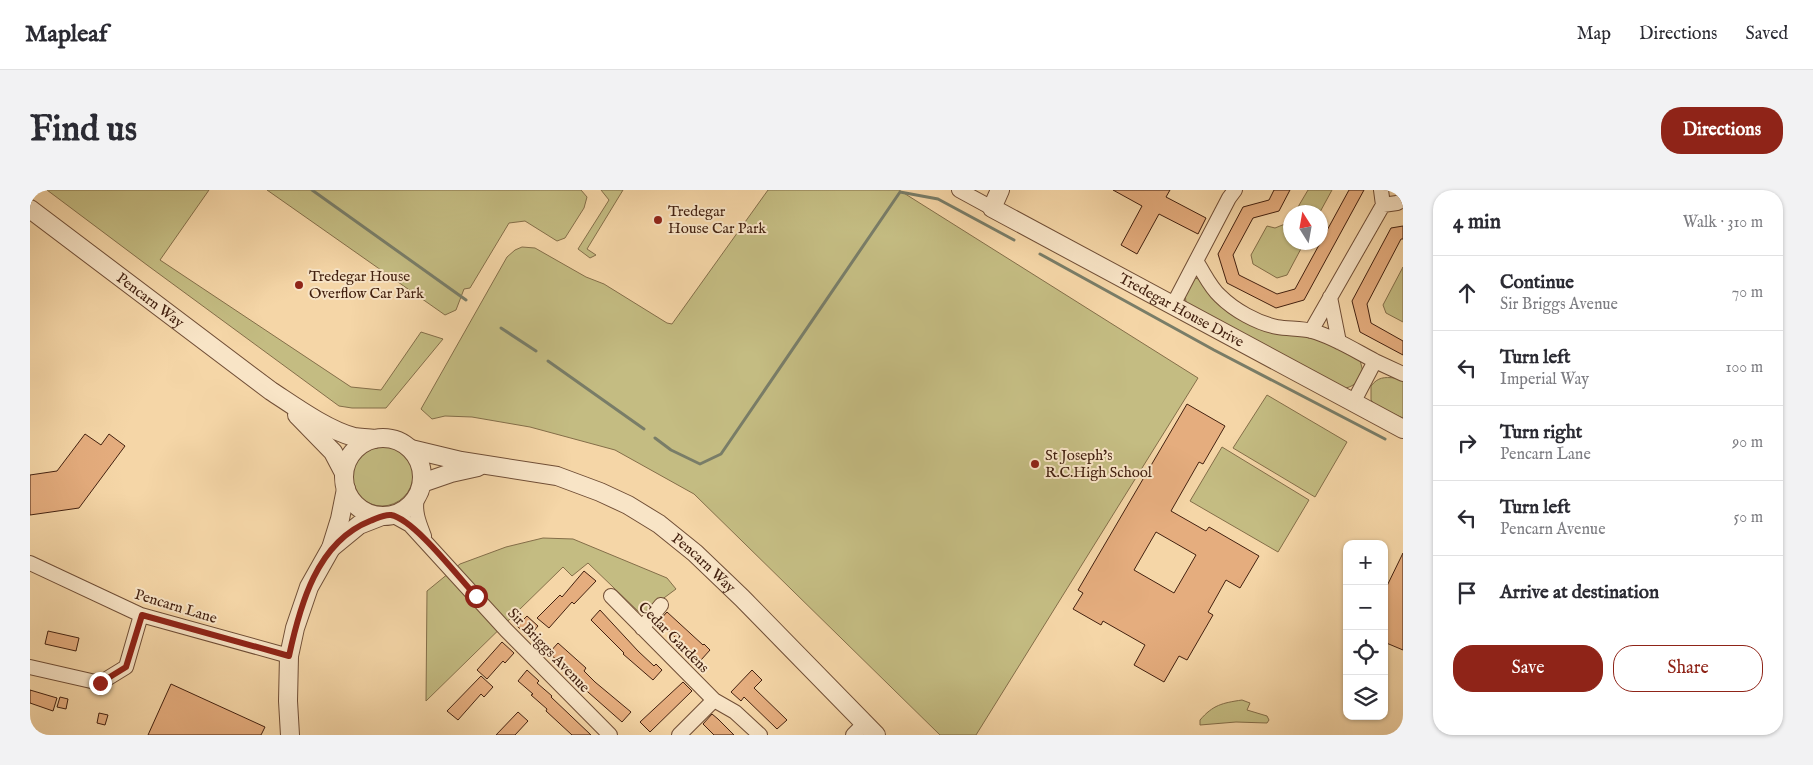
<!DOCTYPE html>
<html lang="en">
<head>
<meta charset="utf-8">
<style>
  body { margin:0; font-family:"IM FELL English",serif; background:#f2f2f3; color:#2b2b33 }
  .controls { position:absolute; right:15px; bottom:15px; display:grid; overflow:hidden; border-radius:10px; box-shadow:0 1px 4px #0004 }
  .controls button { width:45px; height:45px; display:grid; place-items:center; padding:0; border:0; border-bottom:1px solid #e1e1e2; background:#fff; color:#2b2b33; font:25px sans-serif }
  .compass { position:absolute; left:1253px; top:15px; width:45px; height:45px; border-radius:50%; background:#fff; box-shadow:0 1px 4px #0004; rotate:349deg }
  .stop { position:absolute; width:15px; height:15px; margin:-11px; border:4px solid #8f2418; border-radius:50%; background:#fff }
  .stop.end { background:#8f2418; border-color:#fff; box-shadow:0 1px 5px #0008 }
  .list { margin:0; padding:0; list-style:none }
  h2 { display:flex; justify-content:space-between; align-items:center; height:65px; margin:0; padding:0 20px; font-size:21px }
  h2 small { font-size:16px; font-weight:400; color:#7c7c81 }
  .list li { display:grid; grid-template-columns:32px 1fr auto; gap:15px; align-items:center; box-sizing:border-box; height:75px; padding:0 20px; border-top:1px solid #e1e1e2 }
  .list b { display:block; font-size:19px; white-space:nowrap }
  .list p { margin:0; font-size:16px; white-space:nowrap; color:#7c7c81 }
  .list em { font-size:16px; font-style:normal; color:#7c7c81 }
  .actions { display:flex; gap:10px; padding:15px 20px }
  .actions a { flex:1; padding:11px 0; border:1px solid #8f2418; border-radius:20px; text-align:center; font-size:18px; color:#8f2418 }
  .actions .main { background:#8f2418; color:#fff }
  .icon { flex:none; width:28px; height:28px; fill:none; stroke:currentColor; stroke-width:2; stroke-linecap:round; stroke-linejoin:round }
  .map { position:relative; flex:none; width:1373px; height:545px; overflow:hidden; border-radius:20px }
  header { display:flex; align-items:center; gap:30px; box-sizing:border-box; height:70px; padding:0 25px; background:#fff; border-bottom:1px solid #e1e1e2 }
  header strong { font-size:24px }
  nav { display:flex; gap:28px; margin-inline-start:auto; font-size:18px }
  .intro { display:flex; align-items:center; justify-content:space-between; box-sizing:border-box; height:120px; padding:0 30px }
  h1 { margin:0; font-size:35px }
  .button { padding:12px 22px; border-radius:20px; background:#8f2418; color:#fff; font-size:18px; font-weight:700 }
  main { display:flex; gap:30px; padding:0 30px }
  aside { flex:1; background:#fff; border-radius:20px; box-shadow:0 1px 4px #0004 }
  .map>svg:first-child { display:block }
</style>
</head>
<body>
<header>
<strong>Mapleaf</strong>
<nav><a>Map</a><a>Directions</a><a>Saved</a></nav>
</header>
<div class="intro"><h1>Find us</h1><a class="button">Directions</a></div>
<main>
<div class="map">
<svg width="1373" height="545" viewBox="0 0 1373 545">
  <rect width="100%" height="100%" fill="#f5d6a7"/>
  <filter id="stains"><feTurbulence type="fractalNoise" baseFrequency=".004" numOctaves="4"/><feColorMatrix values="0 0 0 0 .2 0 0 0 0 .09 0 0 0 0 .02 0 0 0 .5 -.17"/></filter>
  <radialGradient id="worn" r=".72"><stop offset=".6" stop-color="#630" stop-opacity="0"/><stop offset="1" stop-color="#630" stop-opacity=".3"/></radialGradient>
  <path fill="#c4bc82" stroke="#846e49" d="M17 0H179L130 70 321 197 351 200 391 142 413 149 356 218H322L309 216 117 75Z
    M237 0H551L557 7 554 18 535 48 527 51 495 31 479 33 440 98 434 99 426 120 415 125Z
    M571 0H593L557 59 566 65 560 68 548 59 579 10Z
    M738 0H869L1168 188 946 545H910L664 304 585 260 500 237 442 227 415 226 402 229 391 219 477 67 485 60 492 57 505 58 556 87 574 94 637 133 642 134Z
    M1278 0H1302L1290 22H1265Z
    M1260 32V52L1274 53 1257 85 1247 88 1223 74 1221 65 1237 36 1245 38Z
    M1373 77V132L1356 123 1353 115Z
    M1164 88 1169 89 1185 108 1285 146 1330 170 1333 182C1327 193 1324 197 1311 199L1156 113 1155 102Z
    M1366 186 1373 189V228L1347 217 1341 210V196C1348 187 1354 187 1365 188Z
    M1237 205 1317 252 1285 307 1203 258Z
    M321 285a31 31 0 1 1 62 0a31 31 0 1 1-62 0Z
    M1192 257 1279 310 1248 362 1160 311Z
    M513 348 543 349 637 388 646 399 615 422 610 423 558 373 542 386 533 377 396 511 397 401 430 374 476 357Z
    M1212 510 1220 513 1217 520 1237 526 1239 530 1237 533 1206 532 1170 535V530C1183 515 1192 513 1212 510Z"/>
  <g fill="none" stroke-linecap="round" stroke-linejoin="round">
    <path stroke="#797d68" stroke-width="3" d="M282 0 436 110
      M1010 64 1184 160 1355 249
      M471 138 506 161
      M518 171 614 239
      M625 248 641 260 670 274 691 264 870 2 908 9 984 50"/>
  </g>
  <path fill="#e5ad7e" stroke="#432110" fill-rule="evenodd" d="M1083 0H1140L1136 7 1176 28 1168 44 1129 24 1107 64 1091 55 1112 16Z
    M1244 0H1260L1249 21 1223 28 1203 65 1209 85 1247 104 1265 99 1319 0H1334L1274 110 1246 118 1197 93 1188 64 1213 17 1239 10Z
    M1373 36V49H1371L1337 114 1341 133 1373 151V165L1330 142 1322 111 1361 38Z
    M1157 214 1195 236 1173 274 1169 272 1141 321 1176 341 1179 337 1229 366 1210 398 1196 390 1178 422 1183 425 1157 470 1149 466 1134 492 1104 475 1115 455 1073 431 1071 435 1043 419 1053 403 1048 400ZM1126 342 1166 365 1144 403 1104 380Z
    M55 244 71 255 79 244 95 256 49 318 0 325V285L27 281Z
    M1373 363V460L1354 452V402Z
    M554 381 566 391 544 414 542 412 519 438 507 428 530 405 532 407Z
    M570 420 608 461 624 476 626 474 632 480 623 490 593 464 594 463 561 430Z
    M637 422 673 455 674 454 680 460 671 470 628 432Z
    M497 426 508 436 499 447 487 436Z
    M18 441 49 448 46 461 15 454Z
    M472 452 484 463 475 473 473 471 457 489 447 480Z
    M528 453 556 478 554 481 565 492 601 522 592 532 550 495 552 493 519 463Z
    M497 480 509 491 507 493 522 506 521 507 561 545H542L516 521 517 519 501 505 503 504 488 491Z
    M722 480 732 490 724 498 757 530 747 539 714 507 711 511 701 502Z
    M451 486 463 497 454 507 451 504 428 530 417 521Z
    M653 492 662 501 620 542 610 532Z
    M141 494 235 537 231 545H118Z
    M0 500 27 508 23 521 0 513Z
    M30 507 38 509 36 519 27 517Z
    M488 522 498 531 485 545H466Z
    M69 523 78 525 75 535 67 533Z
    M682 524 688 529 704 545H684L673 534Z"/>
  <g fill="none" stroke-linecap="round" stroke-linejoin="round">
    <defs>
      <path id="minor" d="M929 0 962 18
        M1205 0 1199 8 1166 71C1174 83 1180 97 1190 106 1204 120 1227 133 1247 137 1258 139 1271 138 1282 141 1304 147 1324 160 1345 171
        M1353 15 1367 13 1373 10
        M1300 107 1309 152
        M1143 115 1166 71
        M1281 141 1353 15 1351 0
        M1323 213 1345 171 1373 184
        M387 307C384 322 389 333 394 346
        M362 325 380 335 476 440 580 545
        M0 373 111 425 259 466
        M581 406 684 510
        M612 438 631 415
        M0 477 70 493 96 477 111 425
        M649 545 684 510 705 522 730 545
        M823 545 834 534"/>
      <g id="tertiary">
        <path id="s1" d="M970 0 962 18 1373 239"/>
        <path id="s2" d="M0 19 241 201C264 216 297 240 324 247 331 248 338 248 344 249"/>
        <path d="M267 225 303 262 314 283"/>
        <circle cx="353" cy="287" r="39"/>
        <path id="s3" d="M381 259 431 271 527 286 570 302 598 315 629 334 665 363 712 408 846 545"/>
        <path d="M392 293 421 283 448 277"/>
        <path d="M301 358 329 335 352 326"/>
        <path d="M260 545 258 511 259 466 265 438 279 397 301 358 310 329 316 299"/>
      </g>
    </defs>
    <use href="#minor" stroke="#704e36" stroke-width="16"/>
    <use href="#tertiary" stroke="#704e36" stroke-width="20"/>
    <use href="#minor" stroke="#f8e4c6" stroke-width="14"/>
    <use href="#tertiary" stroke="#f8e4c6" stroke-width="18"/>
  </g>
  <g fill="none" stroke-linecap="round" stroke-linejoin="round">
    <path stroke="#8f2418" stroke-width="6" d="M70 493 96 477 112 425 259 466C270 415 287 352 340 331 346 329 354 324 361 325 384 329 429 388 446 406"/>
  </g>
  <g fill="#8f2418" stroke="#f8e4c6" stroke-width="2">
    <circle cx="628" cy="30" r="5"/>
    <circle cx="269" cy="95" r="5"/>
    <circle cx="1005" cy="274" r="5"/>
  </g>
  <g text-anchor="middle" stroke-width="4" stroke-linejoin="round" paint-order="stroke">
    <g font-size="15" fill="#432110" stroke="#f8e4c6" text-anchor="start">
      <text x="638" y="26">Tredegar<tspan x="638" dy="17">House Car Park</tspan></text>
      <text x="279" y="91">Tredegar House<tspan x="279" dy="17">Overflow Car Park</tspan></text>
      <text x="1015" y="270">St Joseph's<tspan x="1015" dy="17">R.C.High School</tspan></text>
    </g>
    <g font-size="15" fill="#432110" stroke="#f8e4c6">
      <text dy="5" stroke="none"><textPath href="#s2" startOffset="151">Pencarn Way</textPath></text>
      <text dy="5" stroke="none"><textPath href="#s1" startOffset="235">Tredegar House Drive</textPath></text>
      <text dy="5" stroke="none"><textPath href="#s3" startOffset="321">Pencarn Way</textPath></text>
      <text transform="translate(146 416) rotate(17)" y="5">Pencarn Lane</text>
      <text transform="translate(644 447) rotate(45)" y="5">Cedar Gardens</text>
      <text transform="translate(519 460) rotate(46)" y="5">Sir Briggs Avenue</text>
    </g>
  </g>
  <rect width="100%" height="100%" filter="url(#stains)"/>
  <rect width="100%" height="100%" fill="url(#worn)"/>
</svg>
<div class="controls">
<button>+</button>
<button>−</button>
<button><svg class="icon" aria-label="locate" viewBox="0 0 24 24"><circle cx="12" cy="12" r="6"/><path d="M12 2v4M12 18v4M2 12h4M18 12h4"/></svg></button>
<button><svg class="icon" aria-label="layers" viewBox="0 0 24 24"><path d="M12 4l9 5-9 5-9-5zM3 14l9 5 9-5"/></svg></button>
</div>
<svg class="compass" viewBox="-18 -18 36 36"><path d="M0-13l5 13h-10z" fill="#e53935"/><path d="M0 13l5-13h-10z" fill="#7c7c81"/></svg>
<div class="stop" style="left:446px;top:406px"></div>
<div class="stop end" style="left:70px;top:493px"></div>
</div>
<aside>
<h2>4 min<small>Walk · 310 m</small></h2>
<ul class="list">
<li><svg class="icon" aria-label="ahead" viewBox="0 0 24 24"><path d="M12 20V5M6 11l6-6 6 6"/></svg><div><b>Continue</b><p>Sir Briggs Avenue</p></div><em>70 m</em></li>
<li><svg class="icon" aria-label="left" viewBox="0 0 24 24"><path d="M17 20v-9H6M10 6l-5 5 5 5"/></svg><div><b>Turn left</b><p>Imperial Way</p></div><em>100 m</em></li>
<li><svg class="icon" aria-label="right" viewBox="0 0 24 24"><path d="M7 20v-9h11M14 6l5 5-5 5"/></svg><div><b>Turn right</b><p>Pencarn Lane</p></div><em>90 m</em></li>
<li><svg class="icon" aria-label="left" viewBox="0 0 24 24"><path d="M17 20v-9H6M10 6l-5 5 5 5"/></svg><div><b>Turn left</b><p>Pencarn Avenue</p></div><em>50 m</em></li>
<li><svg class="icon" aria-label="arrive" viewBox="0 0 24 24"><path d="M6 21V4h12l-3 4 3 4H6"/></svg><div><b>Arrive at destination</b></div></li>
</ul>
<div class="actions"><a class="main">Save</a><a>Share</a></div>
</aside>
</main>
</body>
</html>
